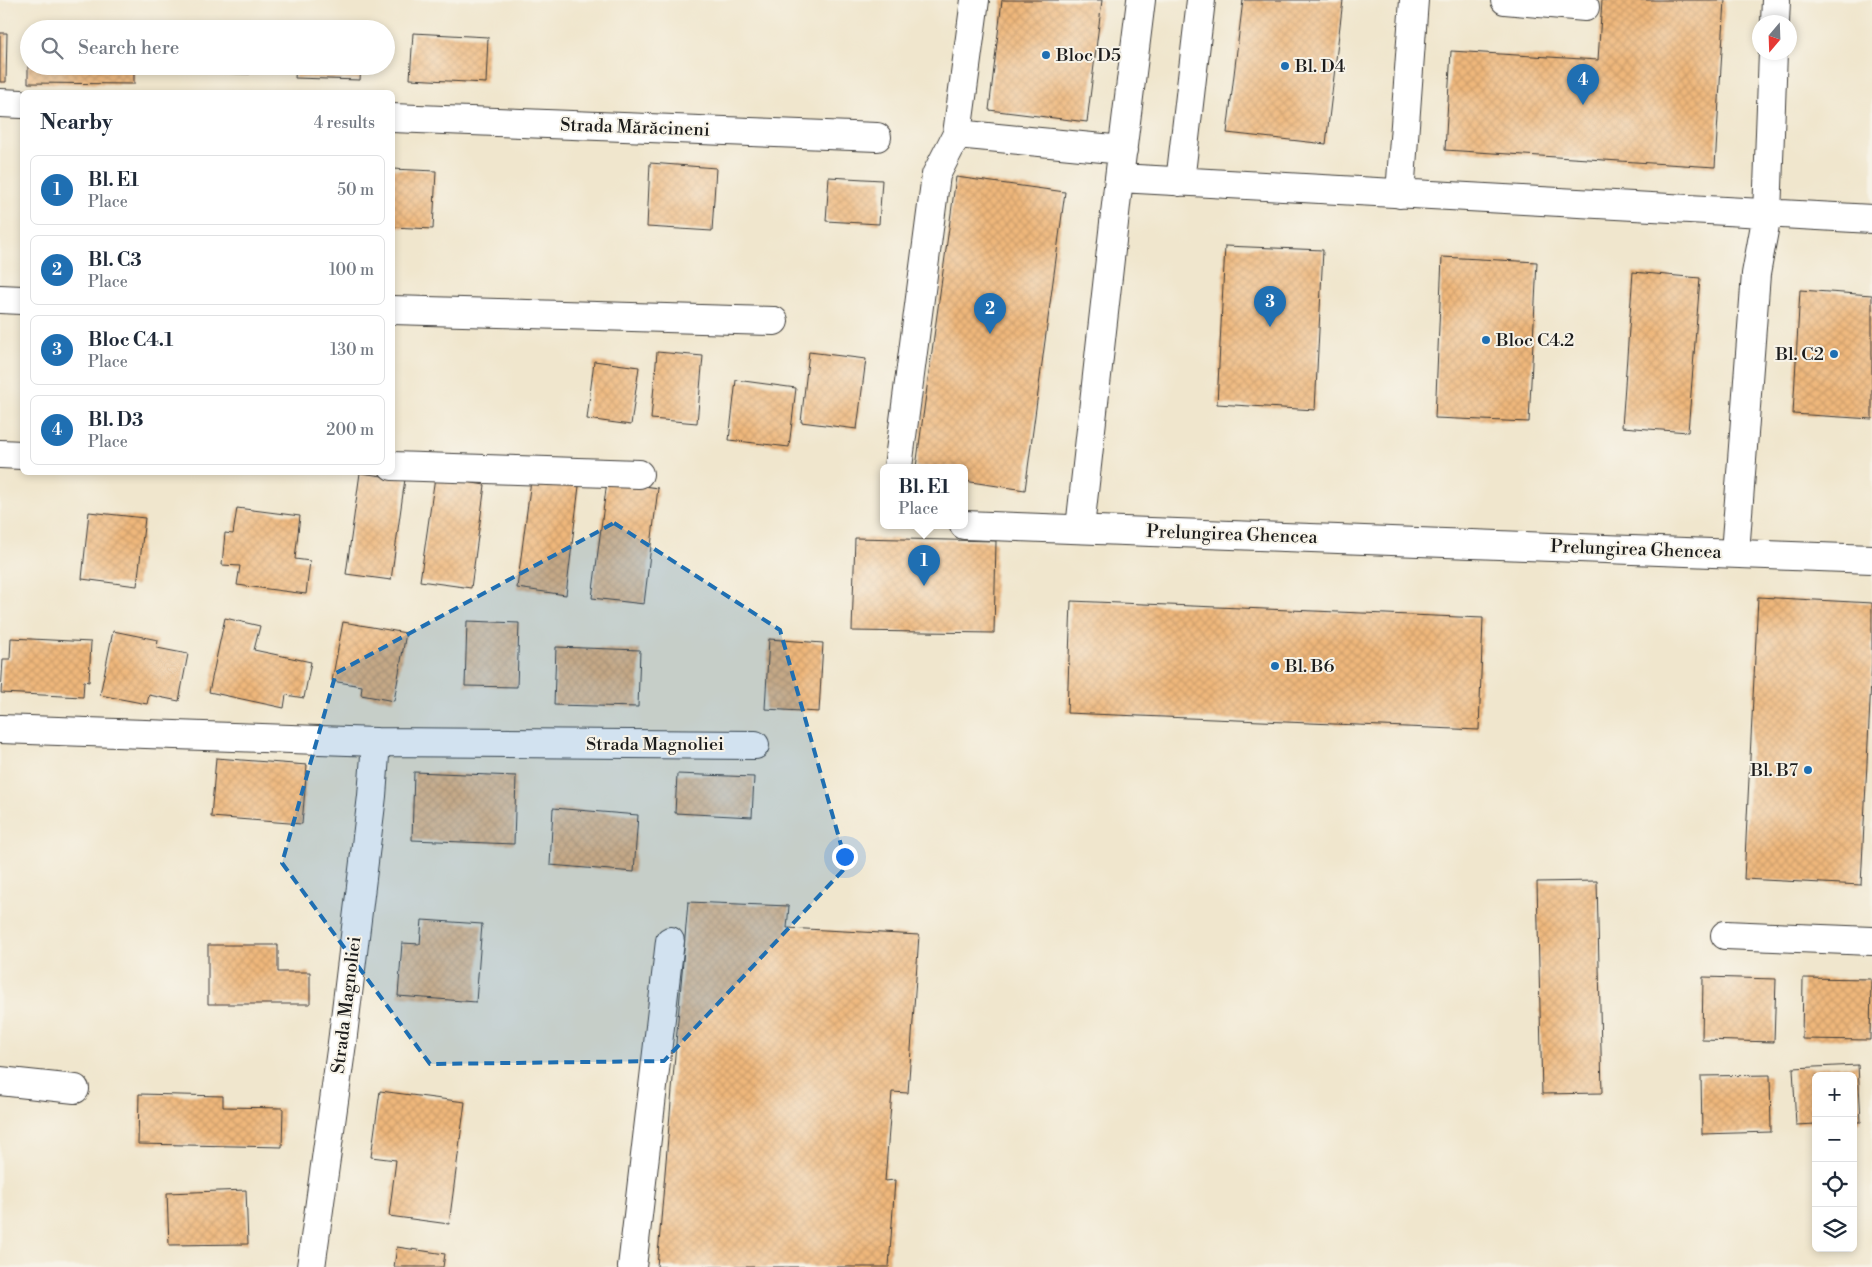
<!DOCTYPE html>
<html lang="en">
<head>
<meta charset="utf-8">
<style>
  body { margin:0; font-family:"Libre Bodoni",serif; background:#f2f2f3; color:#1f2937 }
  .controls { position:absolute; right:15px; bottom:15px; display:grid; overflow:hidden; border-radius:8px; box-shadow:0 2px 8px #0003 }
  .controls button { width:45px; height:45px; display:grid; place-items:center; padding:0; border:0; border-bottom:1px solid #e0e1e3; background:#fff; color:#1f2937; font:25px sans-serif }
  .compass { position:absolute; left:1752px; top:15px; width:45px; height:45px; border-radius:50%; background:#fff; box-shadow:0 2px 8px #0003; rotate:199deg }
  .you { position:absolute; left:844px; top:856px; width:18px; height:18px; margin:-12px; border:4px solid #fff; border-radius:50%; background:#1a73e8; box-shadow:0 0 0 8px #1a73e833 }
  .badge { display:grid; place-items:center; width:32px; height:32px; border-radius:50%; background:#1f6fb2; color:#fff; font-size:16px; font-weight:700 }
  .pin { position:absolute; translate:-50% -41px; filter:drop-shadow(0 1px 2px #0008) }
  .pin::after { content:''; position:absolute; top:26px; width:18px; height:15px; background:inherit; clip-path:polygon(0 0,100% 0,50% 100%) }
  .popup { position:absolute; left:880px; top:464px; width:88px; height:65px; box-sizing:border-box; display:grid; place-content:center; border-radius:8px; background:#fff; filter:drop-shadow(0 1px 4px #0005); font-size:16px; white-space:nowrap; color:#747a83 }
  .popup b { font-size:19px; color:#1f2937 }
  .popup::after { content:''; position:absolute; left:50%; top:100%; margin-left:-10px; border:10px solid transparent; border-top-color:#fff }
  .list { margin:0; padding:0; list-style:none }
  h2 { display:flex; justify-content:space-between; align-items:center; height:65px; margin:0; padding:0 20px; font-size:21px }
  h2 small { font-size:16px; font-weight:400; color:#747a83 }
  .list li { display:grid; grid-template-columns:32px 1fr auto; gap:15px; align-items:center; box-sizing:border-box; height:70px; margin:0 10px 10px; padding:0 10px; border:1px solid #e0e1e3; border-radius:8px }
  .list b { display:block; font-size:19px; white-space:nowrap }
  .list p { margin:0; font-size:16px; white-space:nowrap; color:#747a83 }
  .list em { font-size:16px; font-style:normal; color:#747a83 }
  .icon { flex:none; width:28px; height:28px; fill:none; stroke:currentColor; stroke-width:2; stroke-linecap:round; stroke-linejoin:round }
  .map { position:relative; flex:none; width:1872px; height:1267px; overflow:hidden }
  .search { position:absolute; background:#fff; box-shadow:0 2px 8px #0003; left:20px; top:20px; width:375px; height:55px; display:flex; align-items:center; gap:12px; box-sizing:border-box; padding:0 18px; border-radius:28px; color:#747a83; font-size:19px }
  .panel { position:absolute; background:#fff; box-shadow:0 2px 8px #0003; left:20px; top:90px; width:375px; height:385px; border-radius:8px }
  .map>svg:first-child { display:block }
</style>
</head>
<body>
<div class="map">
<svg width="1872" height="1267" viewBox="0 0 1872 1267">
  <defs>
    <pattern id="building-cross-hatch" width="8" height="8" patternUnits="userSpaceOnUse" patternTransform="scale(1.25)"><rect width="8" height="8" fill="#efb77c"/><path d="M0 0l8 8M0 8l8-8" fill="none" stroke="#cc9d6b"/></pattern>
  </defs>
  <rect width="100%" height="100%" fill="#f7f3e8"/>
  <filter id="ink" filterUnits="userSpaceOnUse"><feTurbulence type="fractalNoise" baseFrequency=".02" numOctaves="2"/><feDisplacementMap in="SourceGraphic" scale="10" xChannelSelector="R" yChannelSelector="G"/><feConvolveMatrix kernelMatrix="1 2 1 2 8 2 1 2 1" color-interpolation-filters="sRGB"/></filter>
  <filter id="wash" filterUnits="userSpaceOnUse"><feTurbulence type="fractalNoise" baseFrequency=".0096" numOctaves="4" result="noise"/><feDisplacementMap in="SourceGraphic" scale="20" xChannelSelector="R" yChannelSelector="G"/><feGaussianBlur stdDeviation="1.12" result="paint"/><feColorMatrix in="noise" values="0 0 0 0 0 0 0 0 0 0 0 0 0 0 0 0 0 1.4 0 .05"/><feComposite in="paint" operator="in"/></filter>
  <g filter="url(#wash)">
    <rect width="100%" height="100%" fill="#f0e6cd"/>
    <g id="blocks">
      <path fill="url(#building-cross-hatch)" d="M1002 0H1102L1087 122 989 110Z
        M1243 0H1343L1326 144 1227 133Z
        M1602 0H1725L1715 167 1445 150 1451 51 1598 60Z
        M0 33H7L6 82H0Z
        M413 33 488 37 486 83 410 79Z
        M28 66H134V84L28 83Z
        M206 66H250V74L206 73Z
        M296 66H361L360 80 295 78Z
        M650 163 716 168 712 231 647 227Z
        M392 169 436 171 433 229 392 227Z
        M829 177 882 180 879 224 826 221Z
        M956 177 1065 192 1025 490 964 481V467H916Z
        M1225 246 1323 250 1315 410 1217 404Z
        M1442 257 1537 262 1529 422 1435 418Z
        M1633 272 1700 278 1688 432 1622 427Z
        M1800 290 1872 295V419L1793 414Z
        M657 352 703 356 697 423 651 419Z
        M809 352 866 359 857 429 801 422Z
        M594 361 639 367 631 425 587 419Z
        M736 380 796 388 789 447 729 440Z
        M360 473 405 479 391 580 346 574Z
        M435 477 485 485 471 588 420 581Z
        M531 480 579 486 566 595 517 588Z
        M607 481 658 488 644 604 592 598Z
        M237 508 300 516 295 559 310 561 306 594 237 585 240 566 222 565 225 533 233 534Z
        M89 512 145 518 137 586 82 579Z
        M855 538 996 541 994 633 852 631Z
        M1758 597 1872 603V661L1861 885 1744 879Z
        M1071 601 1483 618 1479 730 1067 713Z
        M225 618 260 626 254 650 311 662 304 698 286 695 284 708 209 692Z
        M467 621 519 623 517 687 465 686Z
        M343 622 406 633 394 701 361 695 362 686 332 681Z
        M113 631 158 640 157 648 188 654 179 701 149 695 147 704 100 695Z
        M11 638 91 642 89 682 84 681 83 697 1 693 3 659H10Z
        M769 639 823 643 819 712 765 709Z
        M556 647 640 650 638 707 554 705Z
        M216 758 307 765 302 824 211 817Z
        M414 772 516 776 514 844 412 840Z
        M677 774 754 777 752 817 675 813Z
        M553 808 638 815 634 872 550 865Z
        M1597 881 1602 1093 1542 1094 1537 882Z
        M688 902 789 906 787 928 919 935 908 1093 892 1092 885 1181 895 1180 889 1267H657Z
        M422 920 482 924 476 1002 398 996 402 943 420 944Z
        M208 945H278V972H310V1004H208Z
        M1703 977 1776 979 1774 1042 1702 1040Z
        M1803 978 1871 979 1870 1040 1802 1039Z
        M1858 1065 1861 1122H1853V1076H1816V1124L1796 1125 1793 1068Z
        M1770 1075 1771 1132 1702 1134 1701 1076Z
        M380 1091 465 1102 449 1224 389 1216 396 1160 371 1157Z
        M139 1094 223 1096V1107L283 1108 282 1147 138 1144Z
        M246 1190 248 1244 169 1245 167 1193Z
        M397 1247 445 1254 443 1267H394Z"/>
    </g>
  </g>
  <g filter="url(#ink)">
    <use href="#blocks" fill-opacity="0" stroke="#3c3a37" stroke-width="1"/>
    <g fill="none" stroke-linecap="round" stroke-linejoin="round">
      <defs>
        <path id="minor" d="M1505 0 1585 7
          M1775 22 1776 0
          M0 103 22 104
          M392 118 877 137
          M957 134 1123 150
          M1119 178 1872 219
          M1180 182 1201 0
          M1400 194 1414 0
          M0 299 22 300
          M392 310 774 321
          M0 454 22 455
          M392 466 639 474
          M898 467 936 175 957 134 975 0
          M964 525 1872 559
          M1080 528 1119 178 1141 0
          M1735 553 1756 274 1767 214 1773 52
          M0 729 376 742 755 745
          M1725 935 1872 941
          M0 1081 75 1089
          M311 1267 342 1043 372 796 376 742
          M632 1267 670 941"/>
      </defs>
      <use href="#minor" stroke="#3c3a37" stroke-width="30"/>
      <use href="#minor" stroke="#fff" stroke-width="28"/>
    </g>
  </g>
  <path fill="#1f6fb2" fill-opacity="0.2" stroke="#1f6fb2" stroke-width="4" stroke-dasharray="10 6" stroke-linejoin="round" d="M614 523 780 630 847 866 664 1061 430 1064 282 863 336 673Z"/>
  <g fill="#1f6fb2" stroke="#f7f3e8" stroke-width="2">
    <circle cx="1046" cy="55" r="5"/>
    <circle cx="1285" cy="66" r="5"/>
    <circle cx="1486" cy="340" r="5"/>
    <circle cx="1834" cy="354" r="5"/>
    <circle cx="1275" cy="666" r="5"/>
    <circle cx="1808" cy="770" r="5"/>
  </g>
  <g text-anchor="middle" stroke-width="4" stroke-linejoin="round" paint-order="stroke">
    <g font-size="18" fill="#1c1c1c" stroke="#f7f3e8" text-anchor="start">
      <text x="1056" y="61">Bloc D5</text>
      <text x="1295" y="72">Bl. D4</text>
      <text x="1496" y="346">Bloc C4.2</text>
      <text x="1824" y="360" text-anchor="end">Bl. C2</text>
      <text x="1285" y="672">Bl. B6</text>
      <text x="1798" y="776" text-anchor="end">Bl. B7</text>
    </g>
    <g font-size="18" fill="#1c1c1c" stroke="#f7f3e8">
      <text transform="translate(635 127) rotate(2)" y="6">Strada Mărăcineni</text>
      <text transform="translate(1232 534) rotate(2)" y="6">Prelungirea Ghencea</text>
      <text transform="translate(1636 549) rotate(2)" y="6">Prelungirea Ghencea</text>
      <text x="655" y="750">Strada Magnoliei</text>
      <text transform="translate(346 1005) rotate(-83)" y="6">Strada Magnoliei</text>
    </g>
  </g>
</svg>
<div class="controls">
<button>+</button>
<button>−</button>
<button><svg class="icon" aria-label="locate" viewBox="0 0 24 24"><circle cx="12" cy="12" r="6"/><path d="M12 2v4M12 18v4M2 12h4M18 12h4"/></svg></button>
<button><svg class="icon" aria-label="layers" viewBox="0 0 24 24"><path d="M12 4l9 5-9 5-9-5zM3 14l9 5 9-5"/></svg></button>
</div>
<svg class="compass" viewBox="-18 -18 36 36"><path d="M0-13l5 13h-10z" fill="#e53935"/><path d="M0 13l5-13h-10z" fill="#747a83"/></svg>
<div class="you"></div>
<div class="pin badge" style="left:924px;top:586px">1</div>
<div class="popup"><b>Bl. E1</b>Place</div>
<div class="pin badge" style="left:990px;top:334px">2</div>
<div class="pin badge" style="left:1270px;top:327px">3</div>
<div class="pin badge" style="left:1583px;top:105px">4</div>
<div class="search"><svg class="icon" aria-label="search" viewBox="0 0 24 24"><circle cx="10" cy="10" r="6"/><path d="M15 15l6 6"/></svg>Search here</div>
<section class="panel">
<h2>Nearby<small>4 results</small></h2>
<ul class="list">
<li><span class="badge">1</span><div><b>Bl. E1</b><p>Place</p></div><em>50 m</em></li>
<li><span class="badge">2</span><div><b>Bl. C3</b><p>Place</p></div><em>100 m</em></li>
<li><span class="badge">3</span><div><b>Bloc C4.1</b><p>Place</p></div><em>130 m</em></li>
<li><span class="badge">4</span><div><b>Bl. D3</b><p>Place</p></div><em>200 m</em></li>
</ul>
</section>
</div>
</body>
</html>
